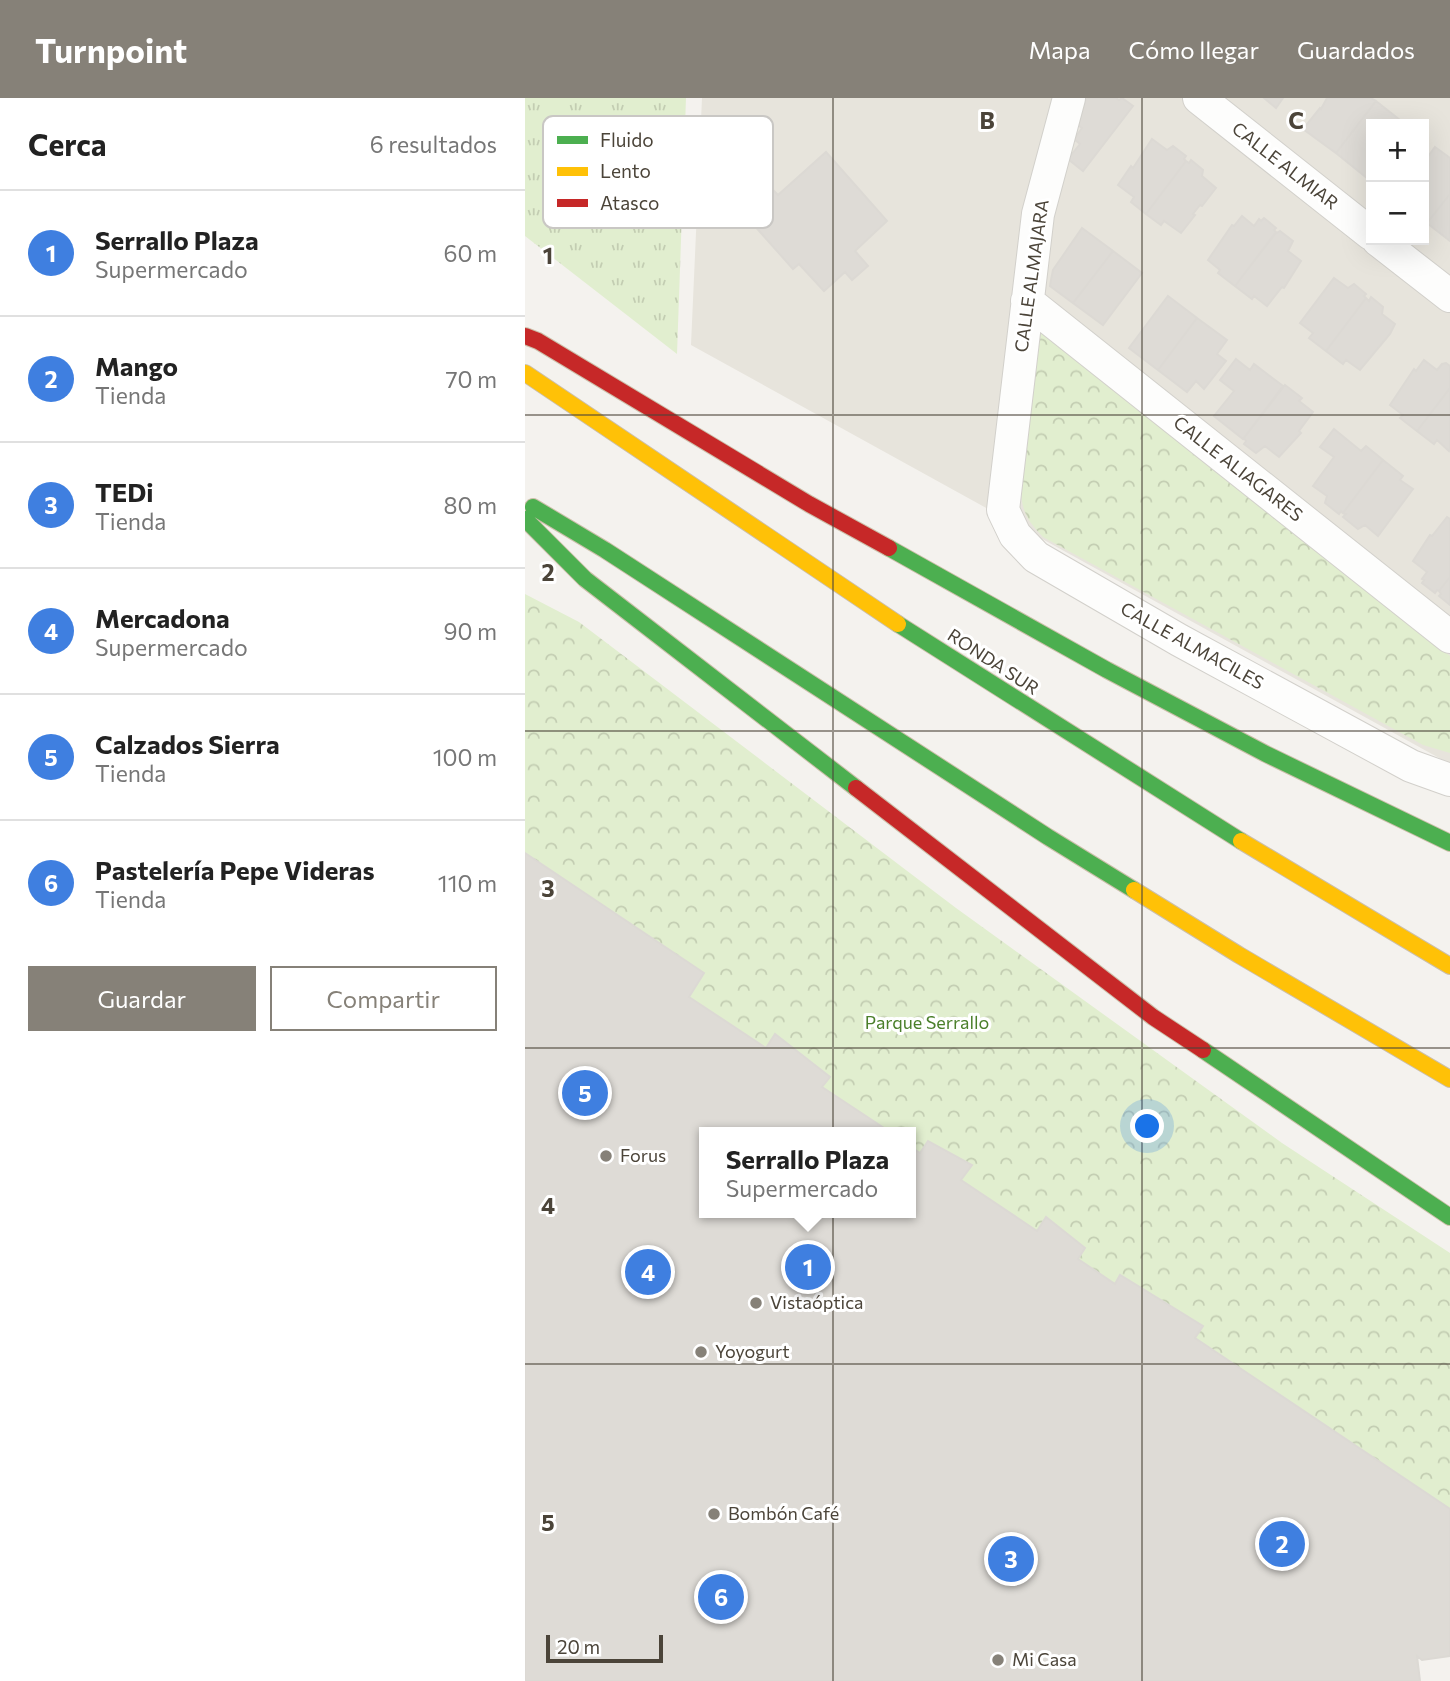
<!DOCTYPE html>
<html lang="es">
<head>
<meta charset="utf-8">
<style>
  body { margin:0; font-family:Commissioner,sans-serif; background:#f6f6f6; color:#222 }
  .controls { position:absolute; right:21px; top:21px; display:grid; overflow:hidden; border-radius:0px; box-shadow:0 7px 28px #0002 }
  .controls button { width:63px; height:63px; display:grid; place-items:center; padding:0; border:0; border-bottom:2px solid #e0e0e0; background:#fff; color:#222; font:35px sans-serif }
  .scale { position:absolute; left:21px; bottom:18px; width:117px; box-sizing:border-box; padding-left:7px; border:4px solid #4b4439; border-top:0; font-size:19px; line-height:24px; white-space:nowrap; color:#4b4439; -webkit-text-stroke:5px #fff; paint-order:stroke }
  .you { position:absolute; left:623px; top:1029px; width:24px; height:24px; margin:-18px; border:5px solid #fff; border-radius:50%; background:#1a73e8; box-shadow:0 0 0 10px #1a73e833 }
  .badge { display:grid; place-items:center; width:46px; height:46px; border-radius:50%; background:#868178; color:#fff; font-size:23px; font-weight:700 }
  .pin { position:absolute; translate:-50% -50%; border:4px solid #fff; box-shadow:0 2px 7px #0006 }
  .popup { position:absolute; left:174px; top:1029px; width:217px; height:91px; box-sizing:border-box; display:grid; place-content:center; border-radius:0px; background:#fff; filter:drop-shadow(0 2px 5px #0005); font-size:23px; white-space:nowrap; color:#767676 }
  .popup b { font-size:26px; color:#222 }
  .popup::after { content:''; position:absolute; left:50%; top:100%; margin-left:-14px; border:14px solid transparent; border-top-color:#fff }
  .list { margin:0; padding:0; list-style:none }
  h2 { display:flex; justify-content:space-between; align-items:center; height:91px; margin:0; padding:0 28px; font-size:30px }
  h2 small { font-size:23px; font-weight:400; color:#767676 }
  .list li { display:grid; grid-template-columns:46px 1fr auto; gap:21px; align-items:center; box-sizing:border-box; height:126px; padding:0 28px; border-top:2px solid #e0e0e0 }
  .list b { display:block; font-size:26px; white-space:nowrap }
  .list p { margin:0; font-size:23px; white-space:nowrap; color:#767676 }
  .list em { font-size:23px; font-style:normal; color:#767676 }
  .actions { display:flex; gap:14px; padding:21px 28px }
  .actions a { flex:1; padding:16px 0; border:2px solid #868178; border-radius:0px; text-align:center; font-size:24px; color:#868178 }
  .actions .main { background:#868178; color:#fff }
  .map { position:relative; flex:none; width:925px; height:1583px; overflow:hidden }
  header { display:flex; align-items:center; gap:42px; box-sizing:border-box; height:98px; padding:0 35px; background:#868178; color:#fff }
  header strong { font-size:33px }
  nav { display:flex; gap:38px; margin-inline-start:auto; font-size:24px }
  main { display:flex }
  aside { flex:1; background:#fff }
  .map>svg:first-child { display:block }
</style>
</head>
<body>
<header>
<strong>Turnpoint</strong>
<nav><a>Mapa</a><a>Cómo llegar</a><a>Guardados</a></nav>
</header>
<main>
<aside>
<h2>Cerca<small>6 resultados</small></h2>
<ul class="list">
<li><span class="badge" style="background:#3f7fe0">1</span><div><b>Serrallo Plaza</b><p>Supermercado</p></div><em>60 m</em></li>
<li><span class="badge" style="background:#3f7fe0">2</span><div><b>Mango</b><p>Tienda</p></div><em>70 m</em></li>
<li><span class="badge" style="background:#3f7fe0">3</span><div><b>TEDi</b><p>Tienda</p></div><em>80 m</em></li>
<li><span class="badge" style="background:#3f7fe0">4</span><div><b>Mercadona</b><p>Supermercado</p></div><em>90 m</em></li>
<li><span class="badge" style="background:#3f7fe0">5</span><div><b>Calzados Sierra</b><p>Tienda</p></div><em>100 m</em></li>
<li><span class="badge" style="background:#3f7fe0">6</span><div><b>Pastelería Pepe Videras</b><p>Tienda</p></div><em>110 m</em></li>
</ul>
<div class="actions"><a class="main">Guardar</a><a>Compartir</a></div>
</aside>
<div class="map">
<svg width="925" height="1583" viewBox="0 0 925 1583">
  <defs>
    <pattern id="grass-tufts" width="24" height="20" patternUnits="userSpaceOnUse" patternTransform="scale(1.75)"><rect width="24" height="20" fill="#e1eecf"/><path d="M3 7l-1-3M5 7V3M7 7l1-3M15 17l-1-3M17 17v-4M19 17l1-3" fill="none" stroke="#c3cdb2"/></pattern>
    <pattern id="park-crowns" width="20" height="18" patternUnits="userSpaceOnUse" patternTransform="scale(1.75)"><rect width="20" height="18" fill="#e1eecf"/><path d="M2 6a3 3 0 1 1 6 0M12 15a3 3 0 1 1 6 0" fill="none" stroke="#c3cdb2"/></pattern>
  </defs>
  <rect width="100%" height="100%" fill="#f4f2ee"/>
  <path fill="#e7e4dc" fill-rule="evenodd" d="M177 0H925V666L166 247ZM846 26H899V142H846Z"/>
  <path fill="url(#grass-tufts)" d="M0 0H161L152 256 0 138Z"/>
  <path fill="url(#park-crowns)" d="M511 229 925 558V655L898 647 518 439C501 421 496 412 496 387Z
    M0 496 54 524 431 810 757 1045 925 1155V1411L670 1240 677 1227 595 1177 590 1186 553 1161 521 1119 512 1133 436 1082 446 1068 403 1044 395 1055 386 1049V1034H365L297 989 305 979 250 937 241 950 164 899 179 875 0 755Z"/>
  <path fill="#dedbd6" stroke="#dcd9d4" stroke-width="2" d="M561 0H591L594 2 597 0 608 8 558 73 543 61 555 46 549 41 557 30 553 27Z
    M739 0H758L751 10Z
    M802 0H846L851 3 811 55 778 31 795 10 796 11Z
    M851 3 880 26H846V75L842 80 811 55Z
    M627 41 642 52 648 48 661 58 659 61 661 63 621 116 606 104 609 99 593 87 606 68 608 70Z
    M910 49 925 60V96L902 125 899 123V64Z
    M301 54 362 123 330 153 343 168 327 182 320 174 299 193 274 166 268 171 220 117 248 92 253 97Z
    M666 62 678 72 677 78 691 90 677 108 675 107 668 116 670 117 656 135 639 123 636 127 621 116 661 63 664 65Z
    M925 96V143L902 125Z
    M717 118 729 128 734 121 736 123 739 120 751 130 749 132 751 134 710 188 693 175 695 172 683 162 707 127 709 128Z
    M557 130 588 153 548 205 525 188 526 182 528 172Z
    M755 133 768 143 763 153 776 163 759 190 757 189 742 208 729 198 727 201 710 188 750 136Z
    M588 153 617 175 578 227 548 205Z
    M809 180 823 190 829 186 841 196 839 198 841 200 801 253 784 240 788 235 775 225Z
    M643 198 672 220 633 272 604 250Z
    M846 199 858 209 857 216 870 226 865 236 835 272 821 262 818 266 801 253 841 200 844 203Z
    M672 220 702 242 692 256 701 263 679 291 671 283 662 294 633 272Z
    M711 261 725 272 729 266 758 288 718 341 689 318 709 293 695 282Z
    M899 262 912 272 917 266 921 265 925 268V290L892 333 875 320 878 317 865 307 889 271 891 273Z
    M760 287 777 300 774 303 788 314 774 333 776 335 754 359 740 348 731 355 719 346 721 343 719 340Z
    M925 290V351L924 353 912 342 909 346 892 333Z
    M809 331 836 353 841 348 858 362 818 415 816 413 814 416 800 405 802 398 788 388 809 359 795 349Z
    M858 362 878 378 875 382 888 391 853 438 840 427 833 431 818 419 821 416 818 415Z
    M922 419 925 421V479L914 493 912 492 910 495 897 485 899 482 897 481 902 474 888 463 905 437 907 438Z
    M925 479V507L914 498 916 496 914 493Z
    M0 755 179 875 164 899 241 950 250 936 305 979 297 989 365 1034H180V1115H386V1049L395 1055 403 1043 447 1067 436 1082 512 1133 521 1119 560 1150 553 1161 590 1186 595 1177 678 1228 670 1240 925 1411V1558L897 1562 892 1558 895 1583H0Z"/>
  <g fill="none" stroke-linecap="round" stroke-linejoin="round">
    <defs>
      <path id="street" d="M544 0 513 116 478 412 490 437 511 459 654 542 886 668 925 682
        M674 0 846 136
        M853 142 925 198
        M502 203 925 539"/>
      <path id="fast" d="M8 409 80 452 523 739 609 792
        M0 421 60 481 331 690
        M364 450 582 572 741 656 925 745
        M373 526 716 743
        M678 952 925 1119"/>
      <path id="slow" d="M0 275 373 526
        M716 743 925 868
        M609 792 714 857 925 981"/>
      <path id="jam" d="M0 238 13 243 284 406 364 450
        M331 690 628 919 678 952"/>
    </defs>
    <use href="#street" stroke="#d2d0cb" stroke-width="34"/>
    <use href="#fast" stroke="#ccbfa9" stroke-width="18"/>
    <use href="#slow" stroke="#ccbfa9" stroke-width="18"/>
    <use href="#jam" stroke="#ccbfa9" stroke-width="18"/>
    <use href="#street" stroke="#fdfdfc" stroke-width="32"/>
    <use href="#fast" stroke="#4caf50" stroke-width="16"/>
    <use href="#slow" stroke="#ffc107" stroke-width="16"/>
    <use href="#jam" stroke="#c62828" stroke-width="16"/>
  </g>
  <path fill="none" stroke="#4b4439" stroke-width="2" stroke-opacity="0.55" d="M308 0V1583M617 0V1583M0 317H925M0 633H925M0 950H925M0 1266H925"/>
  <g fill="#868178" stroke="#fff" stroke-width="2.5">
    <circle cx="81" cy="1058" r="7"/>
    <circle cx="231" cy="1205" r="7"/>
    <circle cx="176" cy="1254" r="7"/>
    <circle cx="189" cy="1416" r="7"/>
    <circle cx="473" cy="1562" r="7"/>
  </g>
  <g text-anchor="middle" stroke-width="6" stroke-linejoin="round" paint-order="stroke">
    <g font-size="18" fill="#4b4439" stroke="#fff">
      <text transform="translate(760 68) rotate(38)" y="6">CALLE ALMIAR</text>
      <text transform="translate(507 178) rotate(-82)" y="6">CALLE ALMAJARA</text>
      <text transform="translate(713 371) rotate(38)" y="6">CALLE ALIAGARES</text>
      <text transform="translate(667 548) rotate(29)" y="6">CALLE ALMACILES</text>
      <text transform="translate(468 564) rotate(33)" y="6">RONDA SUR</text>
    </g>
    <g font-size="18" fill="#4a7f2a" stroke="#fff">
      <text x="402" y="931">Parque Serrallo</text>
    </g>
    <g font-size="18" fill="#4b4439" stroke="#fff" text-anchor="start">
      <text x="95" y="1064">Forus</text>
      <text x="245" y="1211">Vistaóptica</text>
      <text x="190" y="1260">Yoyogurt</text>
      <text x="203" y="1422">Bombón Café</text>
      <text x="487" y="1568">Mi Casa</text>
    </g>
  </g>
  <rect x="18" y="18" width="230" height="112" rx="10" fill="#fff" stroke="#c9c7c4" stroke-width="2"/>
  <rect x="32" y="38" width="31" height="8" fill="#4caf50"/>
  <rect x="32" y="69" width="31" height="9" fill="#ffc107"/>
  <rect x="32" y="101" width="31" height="8" fill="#c62828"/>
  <g font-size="19" fill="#4b4439">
    <text x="75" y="49">Fluido</text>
    <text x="75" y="80">Lento</text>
    <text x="75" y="112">Atasco</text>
  </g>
  <g font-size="23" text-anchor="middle" font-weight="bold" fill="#4b4439" stroke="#fff" stroke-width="6" stroke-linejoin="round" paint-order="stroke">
    <text x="462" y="31">B</text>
    <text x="771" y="31">C</text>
    <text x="23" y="166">1</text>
    <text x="23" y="483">2</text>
    <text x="23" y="799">3</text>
    <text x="23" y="1116">4</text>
    <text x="23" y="1433">5</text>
  </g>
</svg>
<div class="controls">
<button>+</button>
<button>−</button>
</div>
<div class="scale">20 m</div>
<div class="you"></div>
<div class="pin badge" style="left:283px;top:1169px;background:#3f7fe0">1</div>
<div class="popup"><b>Serrallo Plaza</b>Supermercado</div>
<div class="pin badge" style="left:757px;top:1446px;background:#3f7fe0">2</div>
<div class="pin badge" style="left:486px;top:1461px;background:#3f7fe0">3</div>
<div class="pin badge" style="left:123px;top:1174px;background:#3f7fe0">4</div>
<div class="pin badge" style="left:60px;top:995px;background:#3f7fe0">5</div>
<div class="pin badge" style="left:196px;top:1499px;background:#3f7fe0">6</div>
</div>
</main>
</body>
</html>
